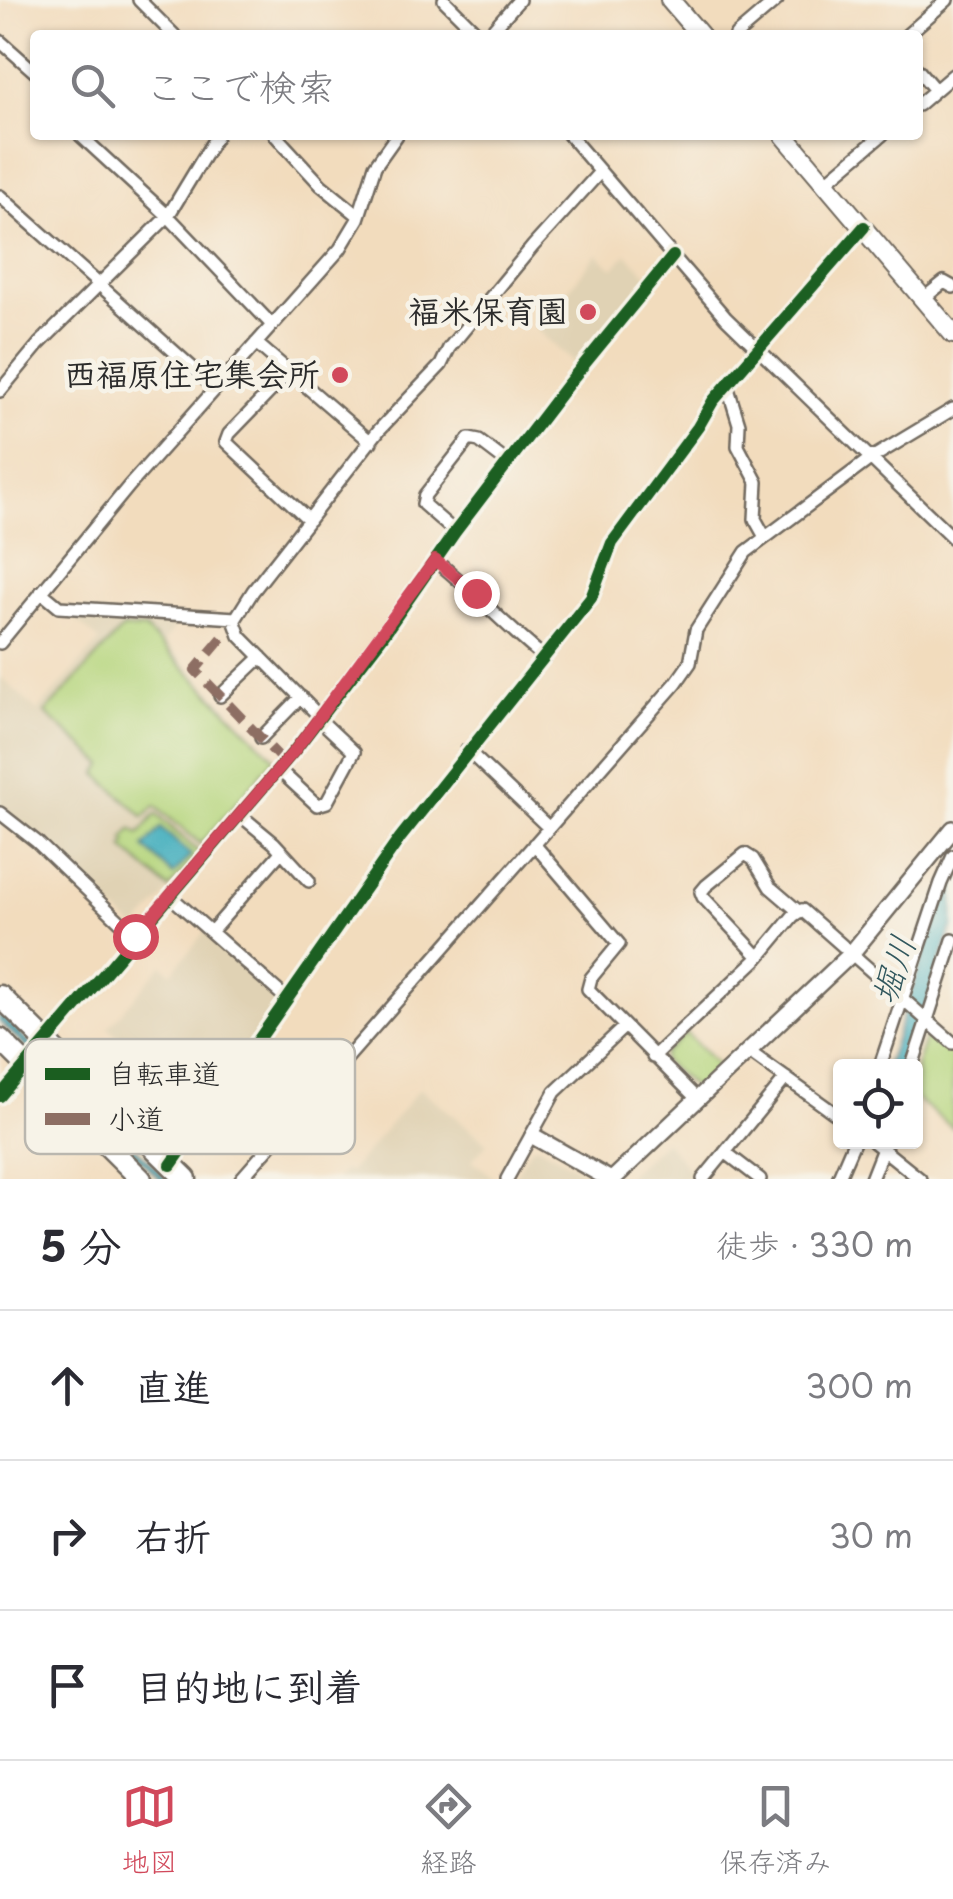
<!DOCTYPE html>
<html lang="ja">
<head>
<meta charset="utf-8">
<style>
  body { margin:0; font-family:"Playpen Sans","Klee One",sans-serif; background:#f7f7f7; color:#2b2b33 }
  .controls { position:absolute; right:30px; bottom:30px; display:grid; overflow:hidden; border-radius:10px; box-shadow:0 2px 8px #0004 }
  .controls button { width:90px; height:90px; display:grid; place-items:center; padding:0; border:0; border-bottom:2px solid #e1e1e2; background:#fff; color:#2b2b33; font:50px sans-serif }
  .stop { position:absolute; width:30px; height:30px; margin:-22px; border:8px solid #d1495b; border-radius:50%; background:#fff }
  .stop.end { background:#d1495b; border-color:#fff; box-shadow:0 2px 10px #0008 }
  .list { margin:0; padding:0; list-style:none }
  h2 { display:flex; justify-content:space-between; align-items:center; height:130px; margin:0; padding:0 40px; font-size:42px }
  h2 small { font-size:32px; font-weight:400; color:#7c7c81 }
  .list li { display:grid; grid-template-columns:65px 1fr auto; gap:30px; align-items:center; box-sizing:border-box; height:150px; padding:0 40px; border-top:2px solid #e1e1e2 }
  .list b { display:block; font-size:38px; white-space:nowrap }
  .list em { font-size:32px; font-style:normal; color:#7c7c81 }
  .icon { flex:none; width:55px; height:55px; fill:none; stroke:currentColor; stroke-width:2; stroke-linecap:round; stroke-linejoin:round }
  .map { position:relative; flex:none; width:953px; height:1179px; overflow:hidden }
  .search { position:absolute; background:#fff; box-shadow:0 2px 8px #0004; left:30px; right:30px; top:30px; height:110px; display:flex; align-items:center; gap:25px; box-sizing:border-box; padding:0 35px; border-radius:10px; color:#7c7c81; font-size:38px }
  .sheet { height:580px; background:#fff }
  nav { display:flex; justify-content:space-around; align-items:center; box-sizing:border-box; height:140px; border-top:2px solid #e1e1e2; background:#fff; font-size:28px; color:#7c7c81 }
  nav a { display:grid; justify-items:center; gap:5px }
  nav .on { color:#d1495b }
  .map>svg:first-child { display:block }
</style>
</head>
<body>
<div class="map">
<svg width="953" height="1179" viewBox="0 0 953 1179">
  <rect width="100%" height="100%" fill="#f7f3e8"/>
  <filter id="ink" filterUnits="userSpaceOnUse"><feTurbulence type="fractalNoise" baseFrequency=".01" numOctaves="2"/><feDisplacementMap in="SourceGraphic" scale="20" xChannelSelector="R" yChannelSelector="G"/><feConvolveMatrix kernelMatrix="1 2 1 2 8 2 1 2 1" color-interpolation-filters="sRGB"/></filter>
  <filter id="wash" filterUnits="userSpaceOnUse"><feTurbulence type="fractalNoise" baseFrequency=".0048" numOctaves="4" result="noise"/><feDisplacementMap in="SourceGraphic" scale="40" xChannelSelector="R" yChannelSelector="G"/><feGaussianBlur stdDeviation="2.25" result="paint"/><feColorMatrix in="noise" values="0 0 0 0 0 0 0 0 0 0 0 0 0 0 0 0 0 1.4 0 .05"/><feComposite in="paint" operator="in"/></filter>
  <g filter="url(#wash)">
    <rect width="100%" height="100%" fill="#f2dcbd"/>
    <path fill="#e0d2b4" d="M597 254 613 268 627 254 651 278 578 367 536 329Z
      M65 611 181 619 164 642 280 763 136 929 0 808V730L3 726 0 723V676L37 711 100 641Z
      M205 931 282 1000 176 1153 96 1075 121 1039 108 1028 162 965 172 973Z
      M420 1088 487 1143 472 1160 495 1179H336L344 1170 349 1173Z
      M665 1141 697 1179H627V1176Z
      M537 1145 597 1179H513L531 1147Z"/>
    <path fill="#b6d67e" stroke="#708054" stroke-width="2.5" d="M123 628 145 629 275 758 201 844 155 806 144 817 97 774 104 765 45 713Z
      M156 814 200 853 169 889 123 848 127 843 124 839 132 829 139 834Z
      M932 1032 953 1050V1128L916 1099V1067L927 1033Z
      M686 1033 720 1068 700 1087H693L663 1061V1054Z"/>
    <path fill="#3fadbd" stroke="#356c74" stroke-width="2.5" d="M161 828 191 855 173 875 144 847Z
      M953 868V925L906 1066H886Z
      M0 1014 167 1179H160L0 1022Z"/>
  </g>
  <g filter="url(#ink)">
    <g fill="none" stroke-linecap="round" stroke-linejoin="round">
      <defs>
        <path id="minor" d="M139 0 174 35
          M444 0 479 35
          M488 35 519 0
          M736 35 777 0
          M907 35 947 0
          M0 41 35 72
          M918 70 935 90
          M918 105 953 75
          M80 135 168 216 272 325
          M275 135 321 185 359 216
          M569 135 726 318 953 538
          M825 183 882 135
          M0 196 215 388
          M924 298 944 282 953 287
          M256 343 371 442
          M288 373 229 434 226 442 309 520
          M727 385 739 424 738 446 757 482 755 519 765 537
          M0 391 39 344 168 216 217 135
          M455 532 423 504 425 495 469 439 479 441 508 463
          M435 560C474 591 506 627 545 658
          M41 592 59 607 236 618 253 591 379 430 441 365 449 348 533 246 600 172
          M234 620 240 636 320 717
          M0 643 129 486 340 249 358 219 375 166 397 135
          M220 696 261 657
          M261 738 301 697
          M467 750 549 828
          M278 769 317 805 327 802 354 752 319 719
          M0 813 37 842 135 936
          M239 814 274 843 309 881
          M534 844 619 944 591 978 588 989 697 1099
          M170 896 288 1000
          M211 932 281 852
          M759 957 703 897 701 892 706 886 745 854 753 859 770 887 798 911
          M748 1051 840 1117
          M653 1057 759 957 793 916 802 910 953 1043
          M880 1066 941 883 953 856
          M912 1066 953 940
          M0 1096 295 750 382 637 455 532 568 384 673 256
          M874 1142 920 1179
          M725 1152 760 1179
          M171 1165 400 838 591 598 612 543 698 427 713 401 864 227
          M241 1179 676 683 690 663 696 630 746 552 870 459 953 409
          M507 1179 555 1092 624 1027
          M703 1179 786 1078
          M838 1179 854 1142
          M871 1179 884 1146"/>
        <path id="tertiary" d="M533 1136 609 1179
          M613 1179 850 955 953 829"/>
        <path id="secondary" d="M670 0 700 35
          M784 135 953 334"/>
        <path id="trunk" d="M0 996 186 1179
          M0 1039 141 1179"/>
      </defs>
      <use href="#minor" stroke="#71695e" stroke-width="16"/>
      <use href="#tertiary" stroke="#71695e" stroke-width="20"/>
      <use href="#secondary" stroke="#71695e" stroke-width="22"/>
      <use href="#trunk" stroke="#71695e" stroke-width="25"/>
      <use href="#minor" stroke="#fff" stroke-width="11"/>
      <use href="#tertiary" stroke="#fff" stroke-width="15"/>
      <use href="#secondary" stroke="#fff" stroke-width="18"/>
      <use href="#trunk" stroke="#fff" stroke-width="20"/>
      <path stroke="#8d6e63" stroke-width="10" stroke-dasharray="20 10" stroke-linecap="butt" d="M222 638 195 670 284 762"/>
      <defs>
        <path id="cycleway" d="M0 1096 295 750 382 637 455 532 568 384 673 256
          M171 1165 400 838 591 598 612 543 698 427 713 401 864 227"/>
      </defs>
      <use href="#cycleway" stroke="#f7f3e8" stroke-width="19"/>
      <use href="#cycleway" stroke="#1b5e20" stroke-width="12"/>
    </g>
  </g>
  <g fill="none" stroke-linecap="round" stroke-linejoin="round" filter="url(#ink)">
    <path stroke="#d1495b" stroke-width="12" d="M135 936 295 750 435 560 476 593"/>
  </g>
  <g fill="#d1495b" stroke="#f7f3e8" stroke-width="4">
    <circle cx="588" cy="312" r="10"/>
    <circle cx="340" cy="375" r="10"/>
  </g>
  <g text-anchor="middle" stroke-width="9" stroke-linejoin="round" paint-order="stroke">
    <g font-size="32" font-weight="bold" fill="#2b2b2b" stroke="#f7f3e8" text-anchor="end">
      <text x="568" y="323">福米保育園</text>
      <text x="320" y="386">西福原住宅集会所</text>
    </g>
    <g font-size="35" font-style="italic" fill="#32585e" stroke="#f7f3e8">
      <text transform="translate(894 970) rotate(-72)" y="12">堀川</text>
    </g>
  </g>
  <rect x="25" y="1039" width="330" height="115" rx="15" fill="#f7f3e8" stroke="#bab7af" stroke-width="2.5"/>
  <rect x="45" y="1068" width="45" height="12" fill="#1b5e20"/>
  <rect x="45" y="1113" width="45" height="12" fill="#8d6e63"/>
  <g font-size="28" fill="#2b2b2b">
    <text x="108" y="1084">自転車道</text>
    <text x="108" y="1129">小道</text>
  </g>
</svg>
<div class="controls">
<button><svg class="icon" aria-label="locate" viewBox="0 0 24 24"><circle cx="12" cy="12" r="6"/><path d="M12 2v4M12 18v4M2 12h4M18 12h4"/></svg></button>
</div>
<div class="stop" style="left:135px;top:936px"></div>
<div class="stop end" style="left:476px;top:593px"></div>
<div class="search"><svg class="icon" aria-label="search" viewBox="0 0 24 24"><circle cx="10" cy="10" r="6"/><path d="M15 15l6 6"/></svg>ここで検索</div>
</div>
<section class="sheet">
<h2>5 分<small>徒歩 · 330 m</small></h2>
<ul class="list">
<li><svg class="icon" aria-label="ahead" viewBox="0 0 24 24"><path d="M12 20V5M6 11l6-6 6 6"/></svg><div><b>直進</b></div><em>300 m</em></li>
<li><svg class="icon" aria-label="right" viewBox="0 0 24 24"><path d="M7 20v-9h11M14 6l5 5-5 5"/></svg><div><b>右折</b></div><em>30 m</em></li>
<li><svg class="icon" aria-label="arrive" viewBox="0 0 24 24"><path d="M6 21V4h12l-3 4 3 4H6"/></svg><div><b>目的地に到着</b></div></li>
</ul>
</section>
<nav>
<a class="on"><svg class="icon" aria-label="map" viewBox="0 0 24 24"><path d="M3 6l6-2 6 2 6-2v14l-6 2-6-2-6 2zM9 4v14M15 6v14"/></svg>地図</a>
<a><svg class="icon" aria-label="directions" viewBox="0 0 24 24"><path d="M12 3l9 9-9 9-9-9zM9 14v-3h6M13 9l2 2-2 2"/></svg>経路</a>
<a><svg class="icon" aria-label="saved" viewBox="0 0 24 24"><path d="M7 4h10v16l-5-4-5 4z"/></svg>保存済み</a>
</nav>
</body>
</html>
